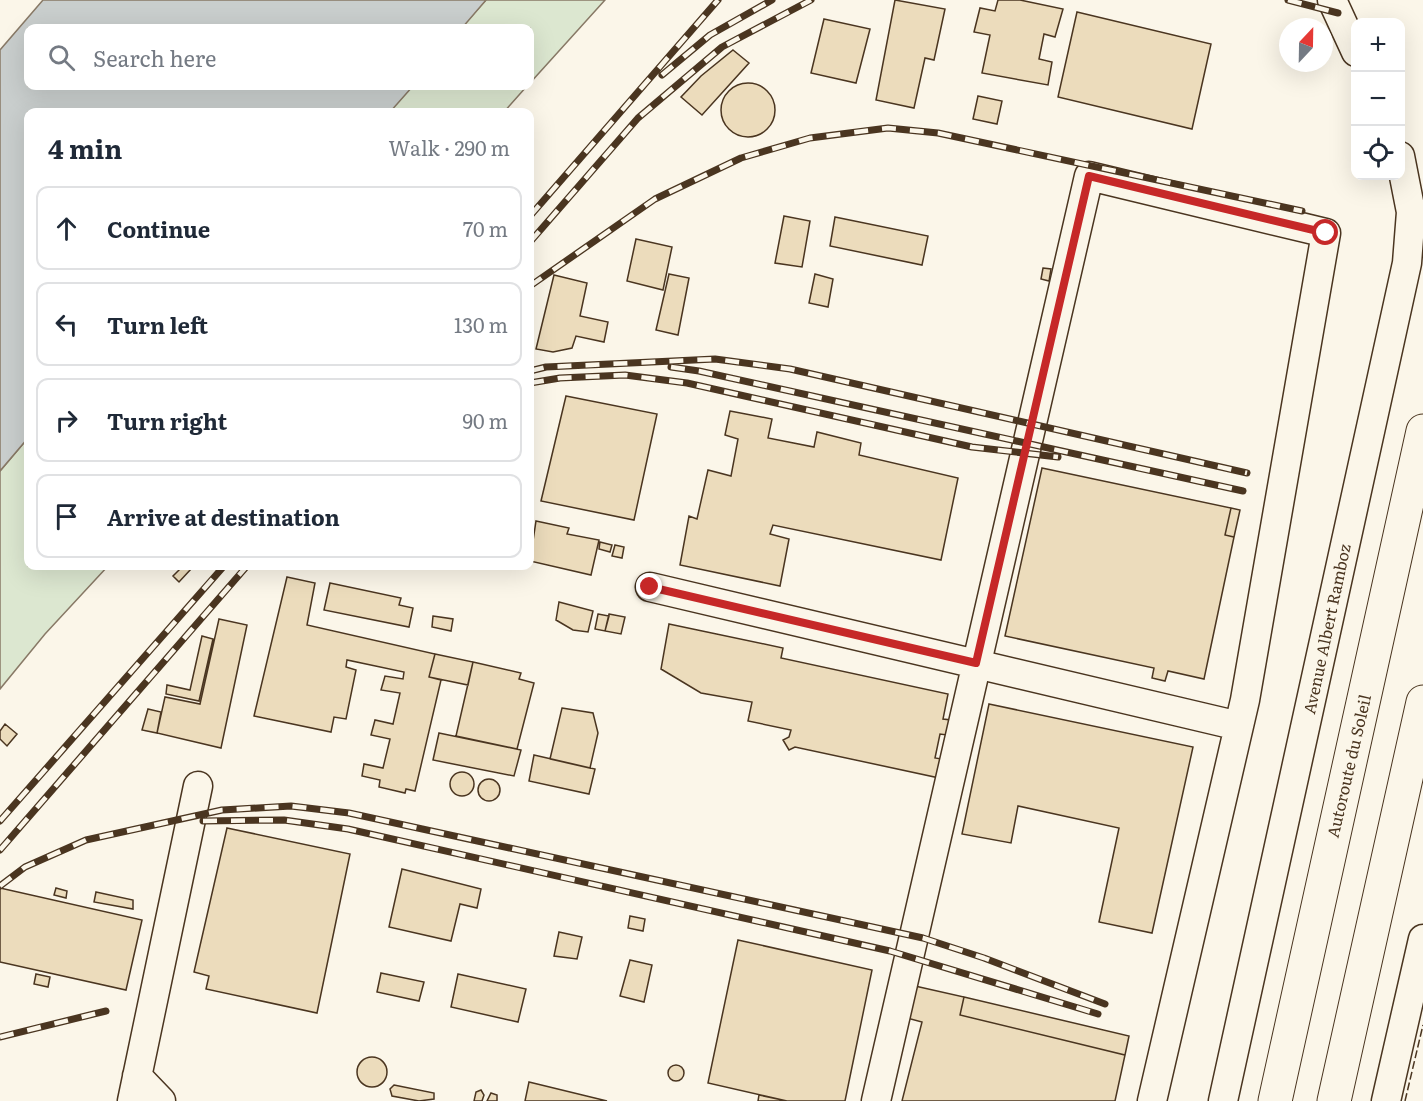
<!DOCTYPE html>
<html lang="en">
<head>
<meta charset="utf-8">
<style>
  body { margin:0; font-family:Literata,serif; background:#f2f2f3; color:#1f2937 }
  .controls { position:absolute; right:18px; top:18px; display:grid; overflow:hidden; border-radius:12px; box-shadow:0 6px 24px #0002 }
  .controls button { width:54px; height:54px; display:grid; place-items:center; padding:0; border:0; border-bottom:2px solid #e0e1e3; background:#fff; color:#1f2937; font:30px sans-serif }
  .compass { position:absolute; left:1279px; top:18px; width:54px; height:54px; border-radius:50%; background:#fff; box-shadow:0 6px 24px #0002; rotate:22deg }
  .stop { position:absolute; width:18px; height:18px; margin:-14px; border:4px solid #c62828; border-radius:50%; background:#fff }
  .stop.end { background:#c62828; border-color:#fff; box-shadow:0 2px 6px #0008 }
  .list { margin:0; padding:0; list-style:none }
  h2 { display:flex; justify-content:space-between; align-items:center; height:78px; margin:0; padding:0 24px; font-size:26px }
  h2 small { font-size:20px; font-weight:400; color:#747a83 }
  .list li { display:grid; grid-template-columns:39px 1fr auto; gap:18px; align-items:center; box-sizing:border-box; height:84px; margin:0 12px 12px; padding:0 12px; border:2px solid #e0e1e3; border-radius:12px }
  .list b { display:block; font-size:22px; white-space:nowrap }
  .list em { font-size:20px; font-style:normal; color:#747a83 }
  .icon { flex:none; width:33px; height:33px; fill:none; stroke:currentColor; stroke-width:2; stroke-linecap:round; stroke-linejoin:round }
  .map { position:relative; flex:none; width:1423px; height:1101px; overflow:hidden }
  .search { position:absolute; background:#fff; box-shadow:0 6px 24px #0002; left:24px; top:24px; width:510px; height:66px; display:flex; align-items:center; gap:15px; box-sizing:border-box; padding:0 21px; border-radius:12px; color:#747a83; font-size:22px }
  .panel { position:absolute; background:#fff; box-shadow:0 6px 24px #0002; left:24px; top:108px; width:510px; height:462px; border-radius:12px }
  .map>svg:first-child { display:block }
</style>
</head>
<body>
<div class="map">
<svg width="1423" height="1101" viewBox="0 0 1423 1101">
  <rect width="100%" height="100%" fill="#fbf6e9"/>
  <path fill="#dce7d0" stroke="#887966" stroke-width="1.5" d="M486 0H605L530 83V28H461Z
    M412 86H527L504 112H389Z
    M28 438V566H108L45 634 0 689V471Z"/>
  <path fill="#c9cecd" stroke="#887966" stroke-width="1.5" d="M43 0H486L462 28H28V86H413L390 112H28V438L0 471V50Z"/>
  <path fill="#ecdcbc" stroke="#4a3520" stroke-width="1.5" d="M895 0 945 9 934 60 925 58 914 108 876 100Z
    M998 0H1020L1063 9 1055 37 1044 34 1039 59 1052 62 1048 85 982 73 990 35 974 32 980 8 995 11Z
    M1077 12 1211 44 1192 129 1058 97Z
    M824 19 870 29 856 83 811 73Z
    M733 50 749 63 702 115 681 97 701 76Z
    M721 110a27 27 0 1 1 54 0a27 27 0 1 1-54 0Z
    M978 96 1002 101 997 124 973 119Z
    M784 216 810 221 802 267 775 263Z
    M835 217 928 236 922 265 830 246Z
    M636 239 672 247 663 290 627 281Z
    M1043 268 1051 269 1049 281 1041 279Z
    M669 274 689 278 678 335 656 330Z
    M815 274 833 279 828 307 809 303Z
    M554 275 587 283 580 316 608 322 604 342 576 336 572 348 553 352 536 349Z
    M566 396 657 414 634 520 541 501Z
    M730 411 772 419 768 438 814 447 817 432 861 443 859 455 958 478 941 560 773 525 770 534 789 539 780 586 680 565 689 516 697 519 708 470 731 476 738 439 725 435Z
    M1042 468 1231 508 1225 535 1234 537 1204 679 1168 671 1165 681 1152 678 1154 668 1005 636Z
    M1231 508 1240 510 1234 537 1225 535Z
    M536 521 569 528 567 534 599 540 591 575 530 561Z
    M600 542 612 545 610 552 599 549Z
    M615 545 624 547 622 558 612 556Z
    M183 566 191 569 179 582 173 576Z
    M287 577 315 583 307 625 435 654 429 677 441 680 415 791 406 789 405 793 379 787 380 780 362 776 364 764 383 768 390 739 371 735 375 720 393 724 400 693 381 690 385 676 403 679 404 672 347 660 346 667 356 670 346 719 334 717 331 732 254 716Z
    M330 583 401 598 399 605 413 608 409 627 324 610Z
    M559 602 593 611 588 632 573 630 556 620Z
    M598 614 609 616 605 631 595 629Z
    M609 614 625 617 621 634 605 631Z
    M433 616 453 619 451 631 432 627Z
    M219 619 247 625 221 748 157 733 165 697 200 704Z
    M669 624 783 648 781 658 948 694 943 719 951 720 947 735 940 734 935 758 948 760 944 779 795 747 789 750 783 740 789 737 791 730 748 721 752 702 701 693 661 669Z
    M202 636 213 639 199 701 166 694 167 685 190 690Z
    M435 654 473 662 468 685 429 677Z
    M473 662 521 673 519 679 534 683 517 749 456 736Z
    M989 704 1193 747 1152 933 1099 922 1119 828 1018 806 1011 843 962 834Z
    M562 708 593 713 598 733 590 768 550 759Z
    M148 709 161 712 157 733 142 730Z
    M5 724 17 734 7 746 0 739V731Z
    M439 733 521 750 514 776 433 760Z
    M534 755 595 769 589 794 529 781Z
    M450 784a12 12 0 1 1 24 0a12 12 0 1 1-24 0Z
    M478 790a11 11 0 1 1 22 0a11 11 0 1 1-22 0Z
    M227 828 350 854 317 1013 206 989 209 976 194 972Z
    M402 869 481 889 477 908 460 904 451 941 389 927Z
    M0 888 142 920 126 990 0 962Z
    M56 888 67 891 66 898 54 895Z
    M96 892 133 900V909L94 902Z
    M630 916 645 919 643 931 628 928Z
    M559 932 582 937 577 959 554 956Z
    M738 940 872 970 845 1101H787L708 1083Z
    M630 960 652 965 644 1002 620 996Z
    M381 973 424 982 419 1001 377 992Z
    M36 974 50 977 48 987 34 984Z
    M458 974 526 989 518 1022 451 1007Z
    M915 986 964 997 960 1015 1125 1055 1115 1101H902L922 1022 907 1018Z
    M964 997 1129 1036 1125 1055 960 1015Z
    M357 1072a15 15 0 1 1 30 0a15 15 0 1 1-30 0Z
    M668 1073a8 8 0 1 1 16 0a8 8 0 1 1-16 0Z
    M529 1082 607 1101H525Z
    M394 1085 434 1093V1099L419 1101 392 1096 390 1089Z
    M481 1090 484 1095 482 1101H474L476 1092Z
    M491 1093 497 1095V1101H487Z
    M759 1095 787 1101H758Z"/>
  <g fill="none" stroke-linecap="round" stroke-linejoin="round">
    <defs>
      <path id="minor" d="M1332 0 1356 52
        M650 587 1239 726
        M137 1076 161 1101
        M132 1101 198 786
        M876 1101 1089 176 1326 233 1245 700 1152 1101
        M1223 1101 1407 263 1411 212 1400 156
        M1386 1101 1423 939"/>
      <path id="highway" d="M1275 1101 1423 431
        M1334 1101 1423 702"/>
    </defs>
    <use href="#minor" stroke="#4a3520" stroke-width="31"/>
    <use href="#highway" stroke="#4a3520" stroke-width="35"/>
    <use href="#minor" stroke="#fbf6e9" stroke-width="28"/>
    <use href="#highway" stroke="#fbf6e9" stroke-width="33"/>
    <defs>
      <path id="rail" d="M1288 0 1338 13
        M662 75 710 35 772 0
        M530 216 718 0
        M530 242 638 118 722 47 811 0
        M530 286 655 199 741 158 810 138 888 128 938 133 1302 211
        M671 367 699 371 1243 491
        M530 371 546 367 715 359 790 369 1247 473
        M530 383 560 378 625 375 687 383 972 447 1058 457
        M0 821 224 566
        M203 821 284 820 348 829 890 951 1098 1014
        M0 850 247 566
        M0 886 25 867 86 840 222 810 291 806 349 813 923 938 984 958 1105 1004
        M0 1037 106 1011"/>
    </defs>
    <use href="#rail" stroke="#4a3520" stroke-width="7"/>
    <use href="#rail" stroke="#fbf6e9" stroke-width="4.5" stroke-dasharray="14" stroke-linecap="butt"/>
    <path stroke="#4a3520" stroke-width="1.5" stroke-dasharray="8 3" stroke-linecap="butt" d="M1405 1101 1423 1025"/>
  </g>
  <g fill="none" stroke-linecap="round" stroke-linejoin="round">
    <path stroke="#c62828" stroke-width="8" d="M650 587 976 663 1089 176 1326 233"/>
  </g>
  <g text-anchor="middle" stroke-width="4.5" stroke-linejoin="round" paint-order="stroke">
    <g font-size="16" fill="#4a3520" stroke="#fbf6e9">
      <text transform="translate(1327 629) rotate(-78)" y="6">Avenue Albert Ramboz</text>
      <text transform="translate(1349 766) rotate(-77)" y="6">Autoroute du Soleil</text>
    </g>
  </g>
</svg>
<div class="controls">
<button>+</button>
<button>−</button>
<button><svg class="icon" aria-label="locate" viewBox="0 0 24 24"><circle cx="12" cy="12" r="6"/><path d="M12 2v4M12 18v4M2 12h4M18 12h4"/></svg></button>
</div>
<svg class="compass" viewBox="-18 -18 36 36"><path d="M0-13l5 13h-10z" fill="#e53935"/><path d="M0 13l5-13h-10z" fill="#747a83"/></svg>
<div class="stop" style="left:1326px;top:233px"></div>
<div class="stop end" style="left:650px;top:587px"></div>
<div class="search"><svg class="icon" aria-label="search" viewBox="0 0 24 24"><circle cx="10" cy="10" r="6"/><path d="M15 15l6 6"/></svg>Search here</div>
<section class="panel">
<h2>4 min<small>Walk · 290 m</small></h2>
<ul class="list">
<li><svg class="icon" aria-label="ahead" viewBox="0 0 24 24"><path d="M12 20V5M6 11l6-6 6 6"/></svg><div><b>Continue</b></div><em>70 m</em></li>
<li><svg class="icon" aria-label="left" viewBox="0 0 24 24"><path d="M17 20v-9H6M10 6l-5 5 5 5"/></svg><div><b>Turn left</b></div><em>130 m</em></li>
<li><svg class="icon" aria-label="right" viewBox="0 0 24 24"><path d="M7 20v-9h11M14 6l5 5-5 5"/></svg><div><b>Turn right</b></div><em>90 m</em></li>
<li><svg class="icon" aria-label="arrive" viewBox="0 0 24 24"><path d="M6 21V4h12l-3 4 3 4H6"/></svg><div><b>Arrive at destination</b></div></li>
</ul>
</section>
</div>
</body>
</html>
